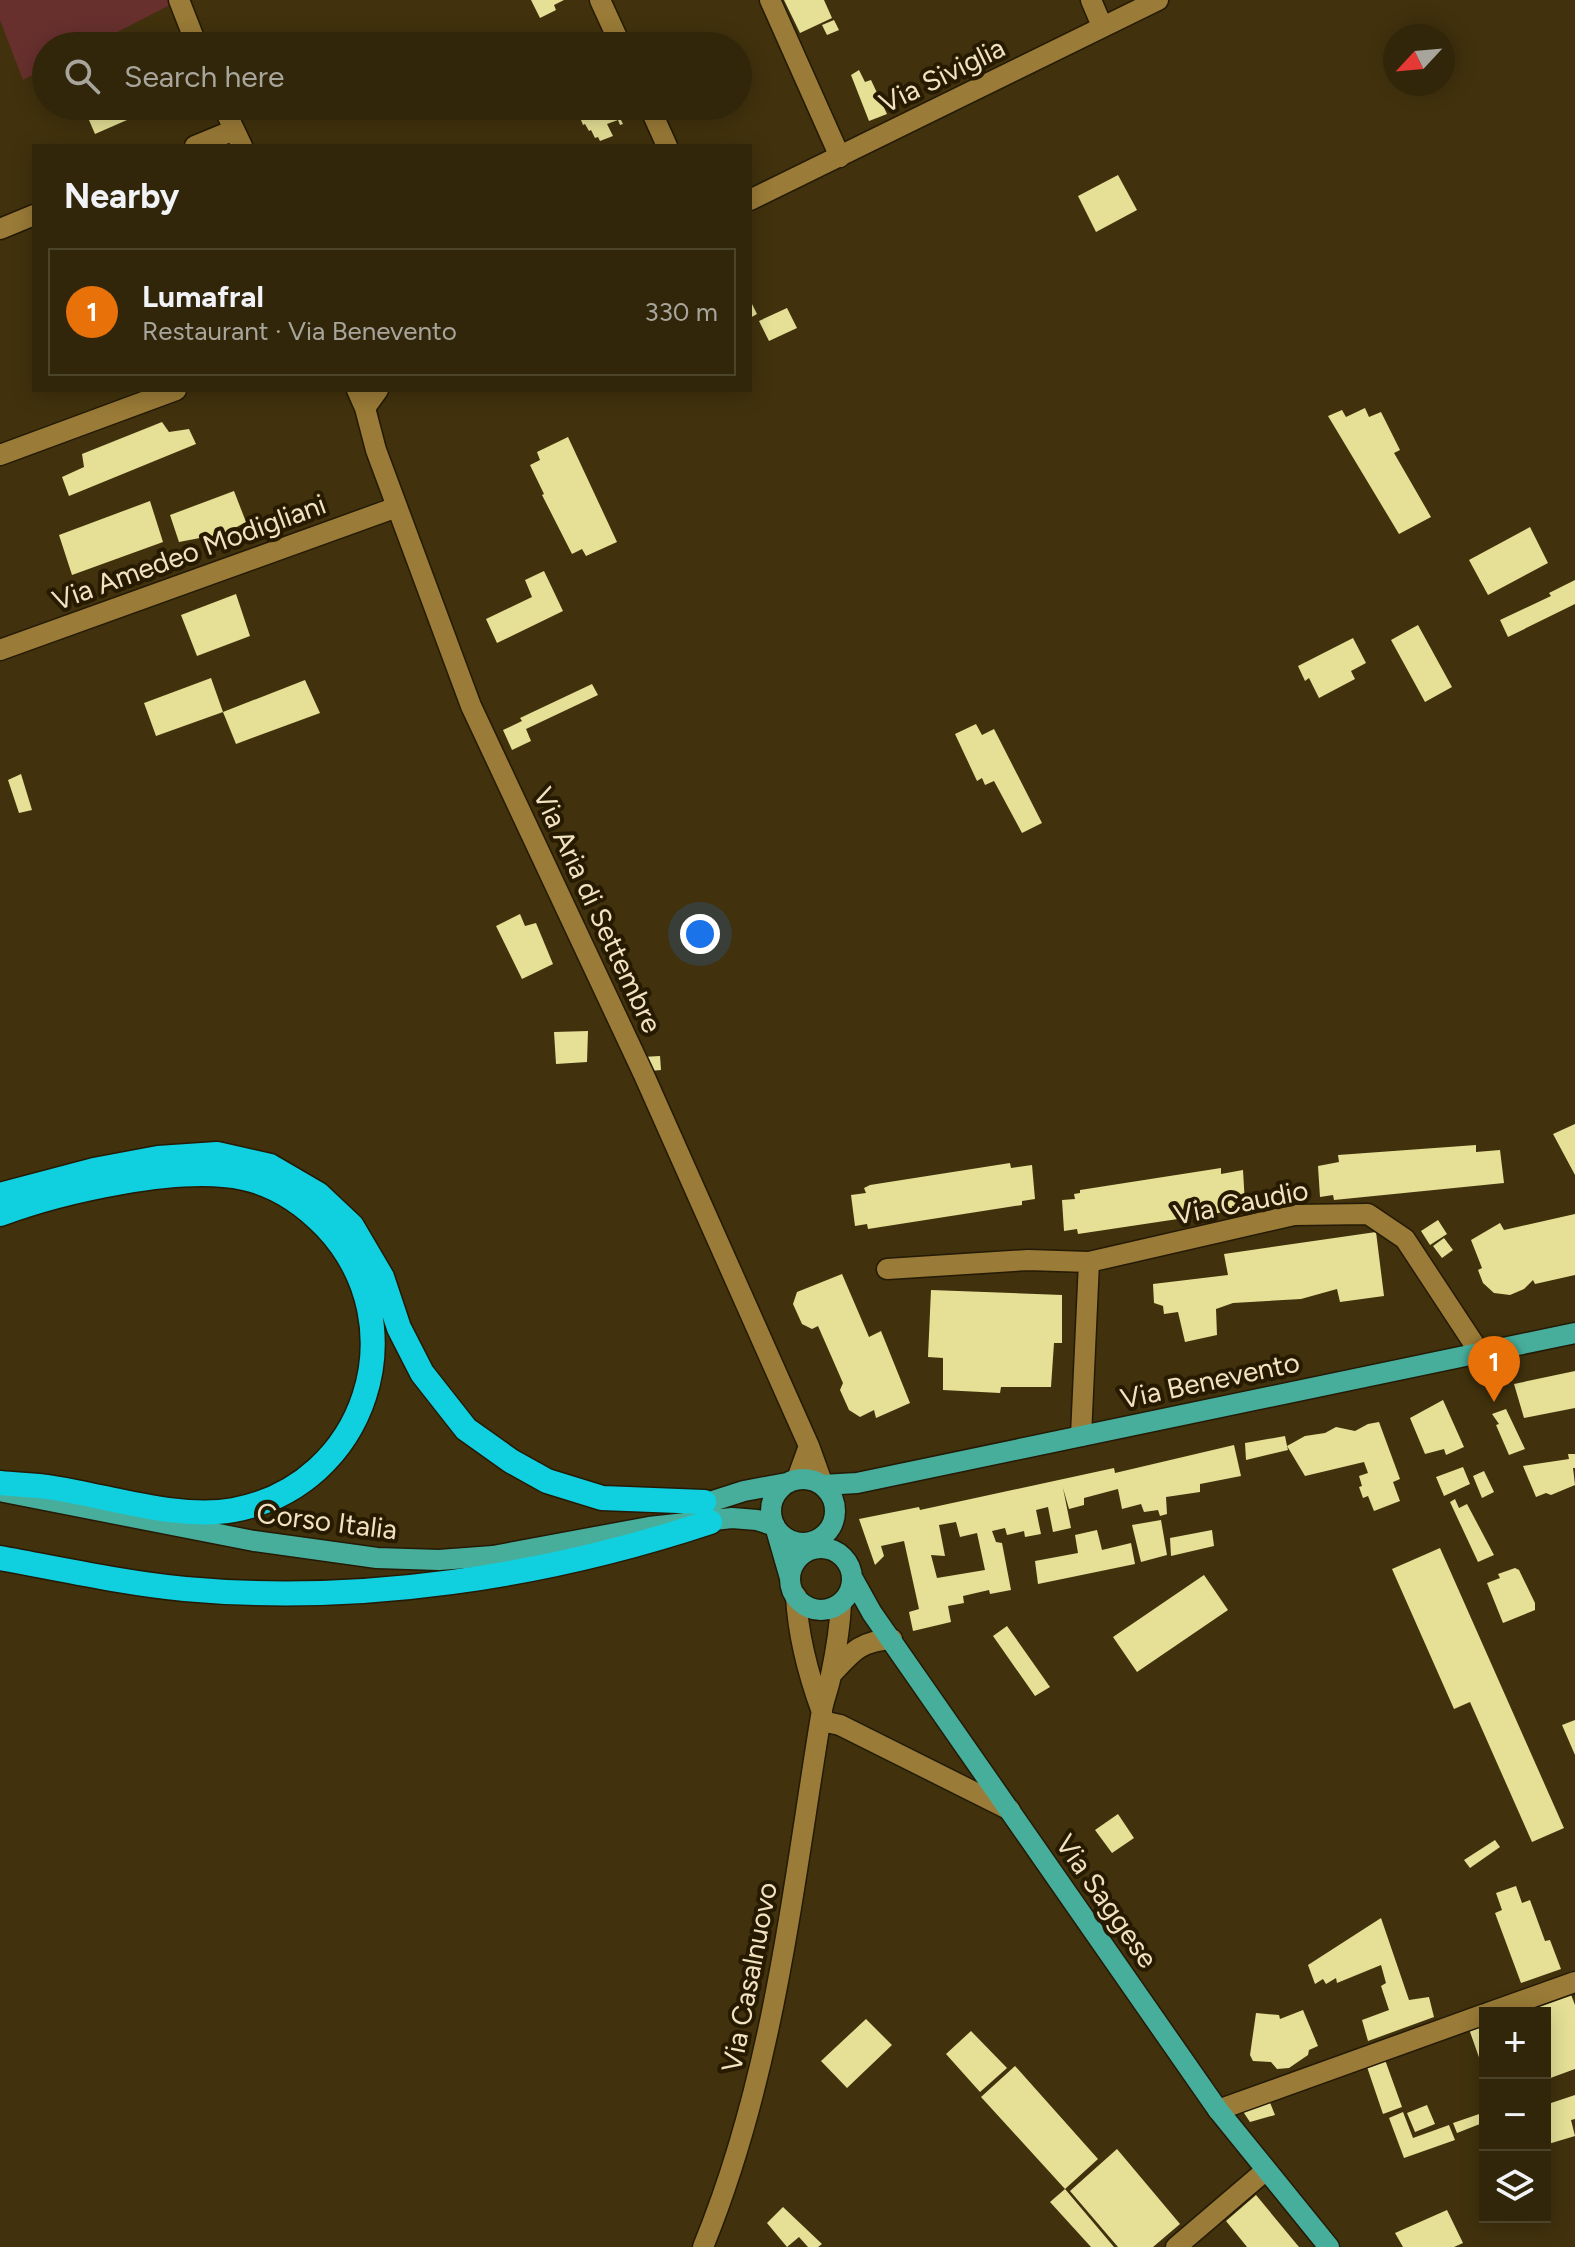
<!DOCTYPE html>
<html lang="en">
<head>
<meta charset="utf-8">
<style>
  body { margin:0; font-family:Figtree,sans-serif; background:#3d3218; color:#f1f3f6 }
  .controls { position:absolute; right:24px; bottom:24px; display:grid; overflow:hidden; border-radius:0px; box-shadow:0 4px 20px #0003 }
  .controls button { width:72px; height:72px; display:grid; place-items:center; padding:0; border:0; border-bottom:2px solid #4c432b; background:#31260a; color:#f1f3f6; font:40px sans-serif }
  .compass { position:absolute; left:1383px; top:24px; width:72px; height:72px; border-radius:50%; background:#31260a; box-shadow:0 4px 20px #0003; rotate:244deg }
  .you { position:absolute; left:700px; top:934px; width:28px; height:28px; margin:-20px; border:6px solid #fff; border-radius:50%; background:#1a73e8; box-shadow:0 0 0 12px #1a73e833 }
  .badge { display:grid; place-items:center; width:52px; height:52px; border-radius:50%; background:#bca0f2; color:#fff; font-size:26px; font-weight:700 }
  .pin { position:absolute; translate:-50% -66px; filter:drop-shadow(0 2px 4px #0008) }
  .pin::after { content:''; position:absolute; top:42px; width:28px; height:24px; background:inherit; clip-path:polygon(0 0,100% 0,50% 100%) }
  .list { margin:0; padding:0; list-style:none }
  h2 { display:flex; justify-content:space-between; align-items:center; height:104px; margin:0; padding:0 32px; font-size:34px }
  h2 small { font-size:26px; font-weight:400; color:#a8a59c }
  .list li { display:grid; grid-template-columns:52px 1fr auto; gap:24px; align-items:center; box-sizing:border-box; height:128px; margin:0 16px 16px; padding:0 16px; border:2px solid #4c432b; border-radius:0px }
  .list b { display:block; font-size:30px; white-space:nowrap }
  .list p { margin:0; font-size:26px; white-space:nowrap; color:#a8a59c }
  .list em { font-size:26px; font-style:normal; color:#a8a59c }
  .icon { flex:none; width:44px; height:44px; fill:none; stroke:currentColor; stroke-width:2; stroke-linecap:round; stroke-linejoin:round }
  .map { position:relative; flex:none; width:1575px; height:2247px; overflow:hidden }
  .search { position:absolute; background:#31260a; box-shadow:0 4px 20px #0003; left:32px; top:32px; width:720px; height:88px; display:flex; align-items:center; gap:20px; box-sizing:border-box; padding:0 28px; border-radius:44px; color:#a8a59c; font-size:30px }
  .panel { position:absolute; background:#31260a; box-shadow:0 4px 20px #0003; left:32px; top:144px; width:720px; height:248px; border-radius:0px }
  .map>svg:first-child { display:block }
</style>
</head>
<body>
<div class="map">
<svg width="1575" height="2247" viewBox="0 0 1575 2247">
  <rect width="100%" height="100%" fill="#41320d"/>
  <path fill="#67302d" d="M0 0H168L170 5 90 46H46V68L23 80 0 20Z"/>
  <path fill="#e5e096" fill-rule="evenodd" d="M531 0H564L554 5 556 10 540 18Z
    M784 0H824L832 18 800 33Z
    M834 20 839 30 827 35 822 25Z
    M859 70 865 82 871 80 887 114 869 121 851 75Z
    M83 106H121L127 120 95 134Z
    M586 106H621L624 114 619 116 623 124 620 125 618 120 607 124 613 136 600 141 598 137 595 138 591 130 589 131 585 124 583 125 577 110Z
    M1118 175 1137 210 1096 232 1078 196Z
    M750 300 757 314 750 318Z
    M787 308 797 328 769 341 759 321Z
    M1365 408 1369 417 1381 412 1400 450 1394 453 1431 517 1399 534 1328 416 1342 410 1346 417Z
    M162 422 169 432 189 429 196 444 69 496 62 477 84 467 82 454Z
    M568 437 617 542 586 556 582 549 572 554 542 495 544 494 530 465 540 460 537 452Z
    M234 491 246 522 209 542 205 537 179 542 170 515Z
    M150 501 163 542 72 575 59 535Z
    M1530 527 1548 563 1488 595 1469 560Z
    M544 571 563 611 497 643 486 619 532 597 525 580Z
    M1575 580V604L1508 637 1500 620 1551 596 1549 593Z
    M236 594 250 636 197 656 181 615Z
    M1418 625 1452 687 1425 702 1391 640Z
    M1353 638 1366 663 1351 671 1355 679 1319 698 1309 678 1305 681 1298 666Z
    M211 678 223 712 156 736 144 703Z
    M305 680 320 713 236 744 223 712Z
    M592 684 598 695 526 729 531 741 512 750 503 730 522 721 520 718Z
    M976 724 982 735 994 729 1042 823 1022 833 994 781 985 785 982 778 977 781 955 734Z
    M21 774 32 810 19 813 8 780Z
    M520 914 525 926 536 923 553 964 522 979 496 926Z
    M588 1031 587 1062 556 1064 554 1032Z
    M660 1056 661 1070 650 1071 642 1057Z
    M1575 1124V1175L1553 1134Z
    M1476 1145V1152L1500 1150 1504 1183 1334 1200 1333 1195 1320 1197 1318 1166 1339 1162 1338 1155Z
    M1010 1163 1011 1168 1032 1165 1035 1199 1022 1201V1205L868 1229 867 1224 855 1226 851 1195 866 1193 864 1188 870 1185Z
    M1221 1168V1174L1243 1170 1245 1204 1232 1206 1231 1211 1078 1234 1077 1229 1064 1231 1062 1200 1075 1199 1074 1194 1080 1193V1190Z
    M1575 1214V1275L1535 1284 1533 1280 1524 1289 1510 1295 1494 1293 1483 1283 1478 1270 1482 1268 1471 1240 1500 1223 1504 1230Z
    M1438 1220 1447 1234 1430 1245 1421 1231Z
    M1376 1232 1384 1296 1340 1302 1337 1289 1301 1299 1233 1303 1216 1309 1217 1335 1185 1342 1178 1312 1164 1314 1163 1306 1154 1303 1153 1284 1228 1275 1224 1254Z
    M1444 1238 1453 1250 1442 1258 1433 1246Z
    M842 1274 869 1337 881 1331 910 1403 876 1418 874 1410 860 1417 849 1410 840 1390 843 1383 818 1326 812 1329 802 1324 793 1304 797 1292Z
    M931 1290 1062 1295V1343H1054L1051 1387H1001L1000 1393 943 1390V1358L928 1357Z
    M1575 1371V1408L1524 1418 1514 1384Z
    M1443 1400 1464 1447 1446 1455 1444 1449 1425 1454 1410 1418Z
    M1506 1409 1525 1449 1509 1455 1496 1425 1499 1424 1492 1414Z
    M1379 1422 1400 1479 1393 1482 1400 1501 1374 1511 1368 1496 1363 1498 1359 1487 1362 1486 1359 1476 1368 1473 1364 1462 1305 1476 1287 1446 1288 1450 1246 1460 1245 1443 1285 1436 1287 1446 1305 1436 1325 1433 1336 1427 1355 1431 1368 1424Z
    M1234 1445 1241 1476 1200 1484V1492L1166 1497 1167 1514 1160 1516 1158 1510 1144 1512 1141 1504 1122 1509 1118 1489 1084 1498V1505L1069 1509 1063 1488 1071 1528 1053 1532 1048 1507 1036 1510 1041 1534 1025 1537 1024 1531 1007 1535 1005 1528 992 1531 996 1542 1002 1543 1011 1590 990 1594 989 1590 963 1596 964 1603 948 1606 951 1622 913 1631 909 1612 919 1609 904 1541 881 1546 884 1556 875 1565 859 1519 919 1507 920 1510 1114 1468 1115 1473ZM956 1522 960 1537 977 1533 985 1570 937 1578 931 1555 945 1556 939 1525Z
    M1568 1454H1575V1468H1573L1575 1485 1551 1495 1546 1493 1536 1497 1523 1466 1569 1459Z
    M1463 1467 1470 1484 1444 1496 1436 1477Z
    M1484 1471 1494 1492 1482 1498 1473 1476Z
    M1455 1499 1459 1508 1467 1504 1494 1555 1478 1562 1450 1502Z
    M1161 1520 1167 1555 1141 1562 1132 1525Z
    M1097 1530 1102 1550 1131 1543 1135 1564 1038 1584 1035 1561 1078 1553 1075 1535Z
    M1212 1530 1214 1546 1171 1556 1170 1538Z
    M1440 1548 1564 1828 1532 1842 1470 1702 1454 1709 1392 1569Z
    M1515 1568 1519 1570 1535 1603V1610L1503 1623 1487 1583 1500 1578 1498 1574Z
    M1204 1575 1228 1610 1137 1672 1113 1637Z
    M1007 1626 1050 1687 1035 1696 993 1636Z
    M1575 1720V1755L1562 1725Z
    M1118 1814 1134 1838 1112 1853 1095 1830Z
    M1495 1840 1500 1847 1470 1868 1464 1860Z
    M1516 1886 1522 1903 1530 1900 1545 1941 1550 1940 1561 1969 1521 1983 1495 1913 1502 1910 1496 1893Z
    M1381 1918 1409 2000 1429 1997 1434 2017 1368 2041 1362 2020 1389 2010 1381 1986 1386 1983 1381 1965 1337 1983 1336 1978 1326 1984 1323 1979 1315 1984 1308 1965Z
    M1570 1992 1575 2005V2069L1545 2080V2013H1538L1536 2005Z
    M1303 2010 1318 2046 1309 2050 1308 2055 1289 2068 1277 2069 1271 2062 1253 2061 1250 2055 1256 2013 1279 2015 1280 2019Z
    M866 2019 892 2045 847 2088 821 2061Z
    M1485 2023V2062L1481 2063 1469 2029Z
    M971 2031 1007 2068 980 2092 946 2054Z
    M1384 2057 1402 2107 1383 2114 1366 2064Z
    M1015 2066 1098 2159 1065 2189 1114 2247H1091L1050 2202 1065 2189 981 2097Z
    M1575 2095V2119L1571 2120 1575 2136 1545 2145V2105Z
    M1269 2100 1275 2115 1250 2122 1242 2110Z
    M1427 2105 1435 2124 1415 2132 1407 2113Z
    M1403 2112 1413 2138 1449 2125 1455 2140 1404 2158 1389 2118Z
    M1485 2112V2122L1457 2133 1453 2123Z
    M1117 2149 1180 2224 1153 2247H1118L1070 2191Z
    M1256 2195 1294 2241 1299 2247H1247L1226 2221Z
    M783 2207 822 2244 818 2247H808L799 2237 787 2247 767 2223Z
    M1447 2210 1463 2243 1454 2247H1403L1395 2233Z"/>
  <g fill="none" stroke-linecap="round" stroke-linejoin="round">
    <defs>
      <path id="minor" d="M179 0 197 46
        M600 0 621 46
        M770 0 840 157
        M1091 0 1102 26
        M223 106 242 146
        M649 106 667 146
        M195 146 234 130
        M750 200 1158 0
        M0 229 34 215
        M357 390 365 408 376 450 471 706 644 1075 809 1446 823 1485
        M365 408 378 390
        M0 455 176 390
        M0 650 397 507
        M887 1269 1028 1260 1089 1262 1294 1215 1368 1214 1405 1239 1480 1353
        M1081 1436 1089 1262
        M797 1479 809 1446
        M796 1596C798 1636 808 1674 822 1712
        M831 1675C852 1652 860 1641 892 1639
        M822 1721 840 1725 1010 1810
        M1488 2013 1575 1982
        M1218 2110 1485 2014
        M703 2247C774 2074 792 1892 822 1710 824 1698 829 1687 831 1675 836 1651 840 1627 841 1603
        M1176 2247 1265 2171"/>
      <path id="major" d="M771 1511a32 32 0 1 1 64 0a32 32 0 1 1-64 0Z
        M823 1485 857 1483 1575 1333
        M4 1492 254 1541 377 1558 439 1560 493 1556 649 1527 732 1518 757 1520 775 1526 790 1578
        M691 1508 744 1491 787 1483
        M790 1579a31 31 0 1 1 62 0a31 31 0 1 1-62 0Z
        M852 1577 872 1613 1218 2110 1329 2247"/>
      <path id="highway" d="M0 1195 94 1170 158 1158 217 1154 270 1166 318 1194 352 1226 382 1277 399 1328 422 1373 466 1429 511 1461 547 1481 602 1498 704 1502
        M0 1214C62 1191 180 1164 244 1178 276 1185 304 1204 326 1227 418 1325 367 1485 234 1510 178 1520 111 1497 54 1488 37 1485 18 1485 0 1483
        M0 1558C61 1569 123 1583 185 1589 361 1605 544 1577 710 1522"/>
    </defs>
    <use href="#minor" stroke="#241a05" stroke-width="23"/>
    <use href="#major" stroke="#241a05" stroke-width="23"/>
    <use href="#highway" stroke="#241a05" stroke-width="27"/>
    <use href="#minor" stroke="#9a7b37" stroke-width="20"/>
    <use href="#major" stroke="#47ae9c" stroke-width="20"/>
    <use href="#highway" stroke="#10d0e0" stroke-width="24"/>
  </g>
  <g text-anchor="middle" stroke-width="8" stroke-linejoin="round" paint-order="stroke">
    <g font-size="28" fill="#f2e2c1" stroke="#261a00">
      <text transform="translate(942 75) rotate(-26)" y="10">Via Siviglia</text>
      <text transform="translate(189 552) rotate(-20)" y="10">Via Amedeo Modigliani</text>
      <text transform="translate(598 910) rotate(65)" y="10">Via Aria di Settembre</text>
      <text transform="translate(1241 1202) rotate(-11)" y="10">Via Caudio</text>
      <text transform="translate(1210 1380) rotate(-12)" y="10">Via Benevento</text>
      <text transform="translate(327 1521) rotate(7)" y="10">Corso Italia</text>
      <text transform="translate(1107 1901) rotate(55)" y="10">Via Saggese</text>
      <text transform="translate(749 1977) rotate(-79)" y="10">Via Casalnuovo</text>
    </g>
  </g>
</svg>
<div class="controls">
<button>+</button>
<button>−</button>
<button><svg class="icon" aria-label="layers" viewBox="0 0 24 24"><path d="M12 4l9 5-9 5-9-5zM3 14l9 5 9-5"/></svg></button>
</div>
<svg class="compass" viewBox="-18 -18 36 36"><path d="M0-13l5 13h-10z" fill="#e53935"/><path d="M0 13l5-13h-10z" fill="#a8a59c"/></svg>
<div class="you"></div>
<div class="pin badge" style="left:1494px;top:1402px;background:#e8710a">1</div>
<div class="search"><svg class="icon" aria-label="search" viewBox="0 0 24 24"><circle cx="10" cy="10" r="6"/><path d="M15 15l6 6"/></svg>Search here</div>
<section class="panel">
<h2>Nearby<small></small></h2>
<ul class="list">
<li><span class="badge" style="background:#e8710a">1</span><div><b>Lumafral</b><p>Restaurant · Via Benevento</p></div><em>330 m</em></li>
</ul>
</section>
</div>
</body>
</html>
